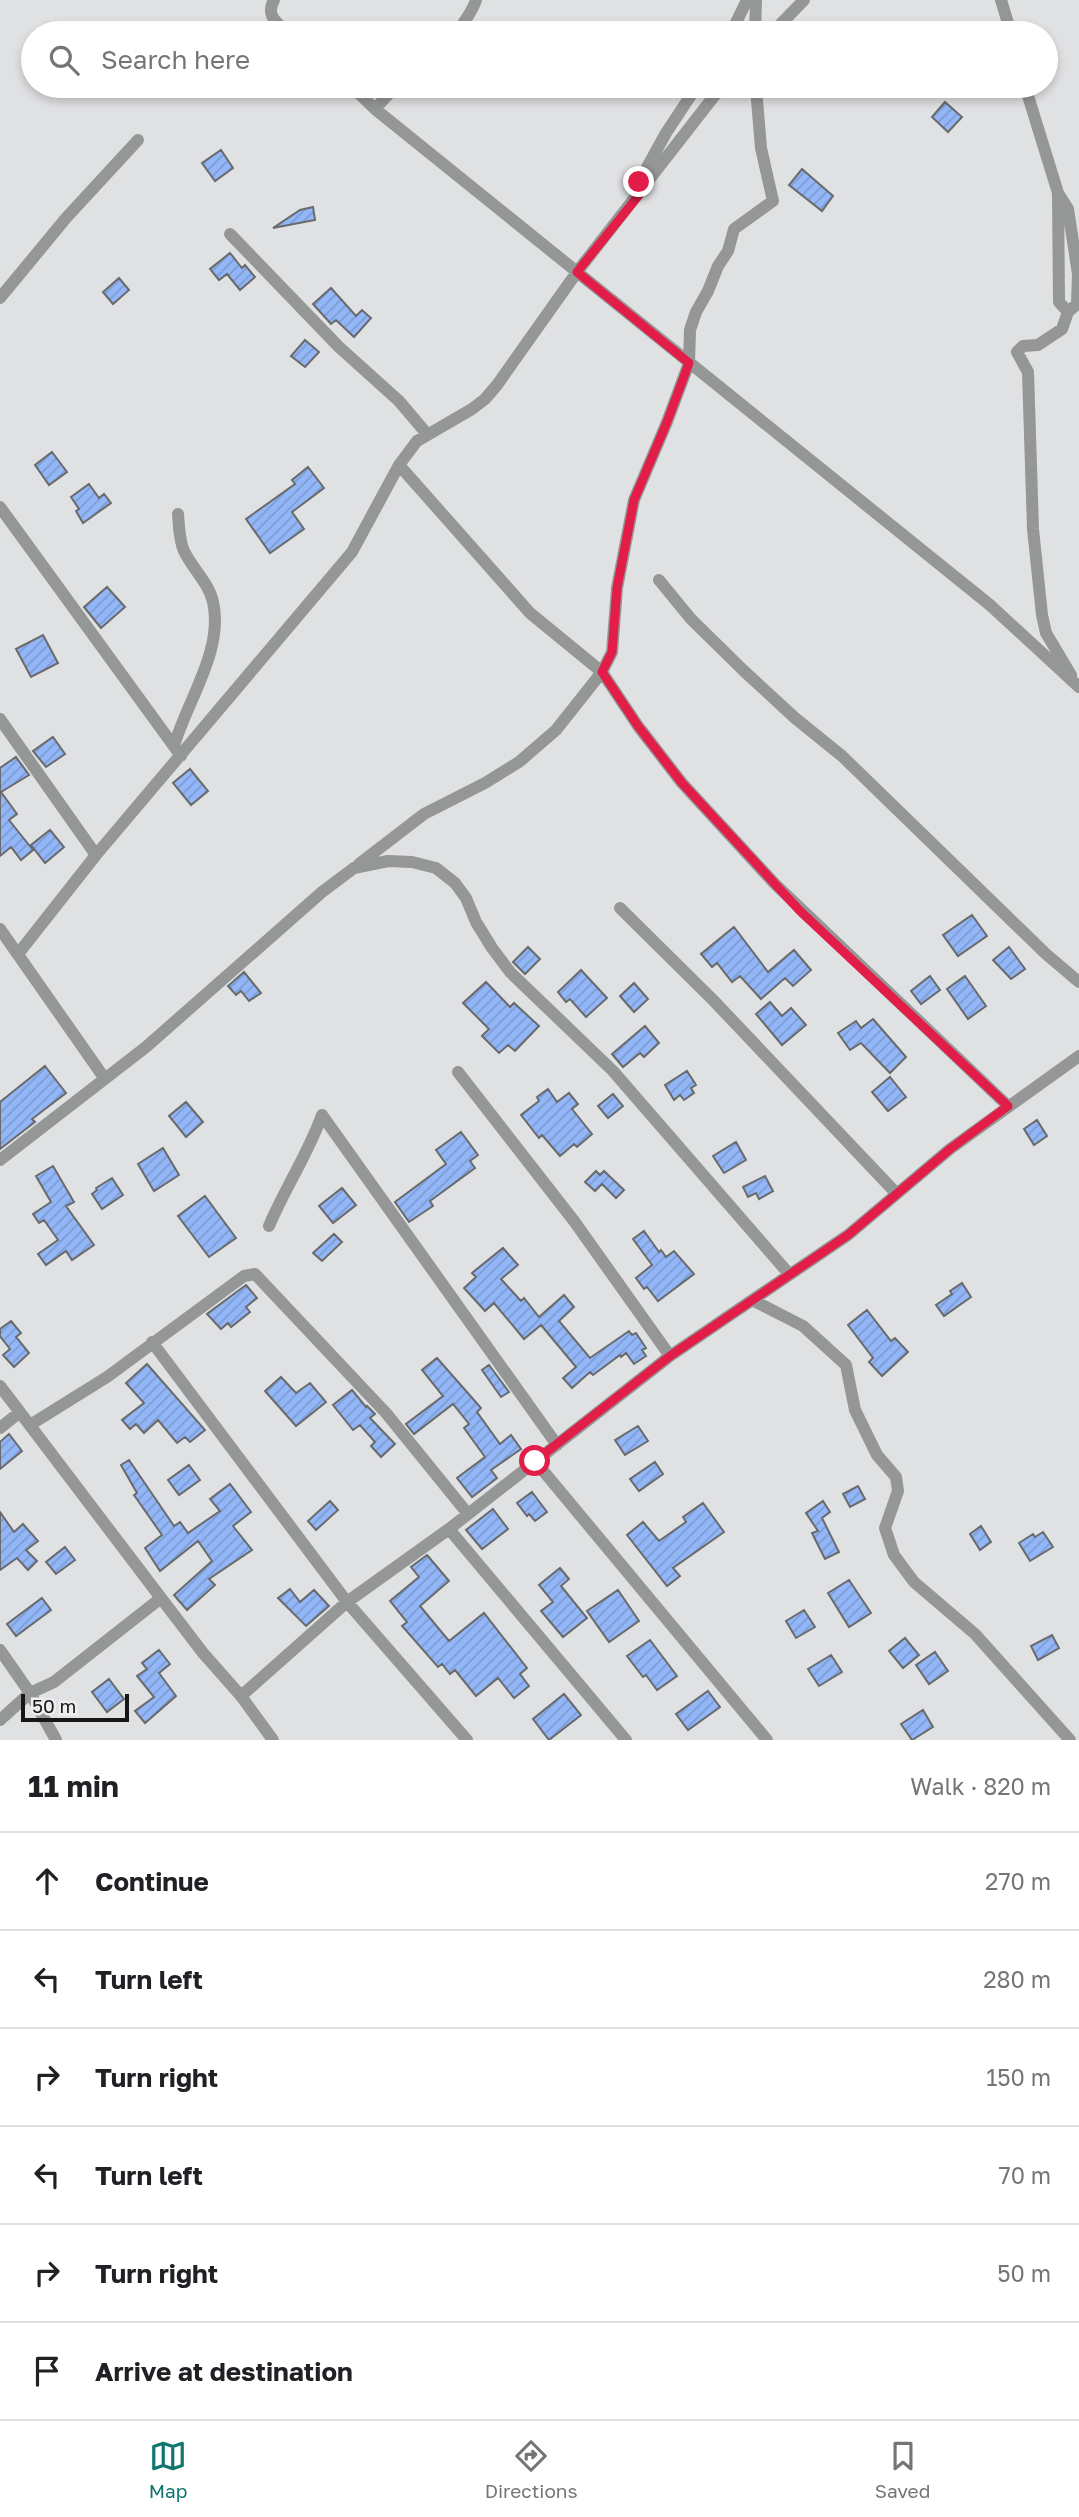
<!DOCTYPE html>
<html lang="en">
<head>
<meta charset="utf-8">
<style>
  body { margin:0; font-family:"Golos Text",sans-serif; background:#f2f2f2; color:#202124 }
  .scale { position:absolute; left:21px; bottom:18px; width:108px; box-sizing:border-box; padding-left:7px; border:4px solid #171718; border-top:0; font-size:19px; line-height:24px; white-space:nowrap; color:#171718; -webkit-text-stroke:5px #edeef0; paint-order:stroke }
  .stop { position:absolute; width:21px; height:21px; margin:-16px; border:5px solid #e11d48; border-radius:50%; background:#fff }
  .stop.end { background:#e11d48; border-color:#fff; box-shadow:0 2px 7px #0008 }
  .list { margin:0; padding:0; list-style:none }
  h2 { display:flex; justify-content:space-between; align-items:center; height:91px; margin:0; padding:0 28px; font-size:30px }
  h2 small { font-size:23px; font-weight:400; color:#757577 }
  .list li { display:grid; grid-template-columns:46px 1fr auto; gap:21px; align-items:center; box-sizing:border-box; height:98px; padding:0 28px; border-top:2px solid #e0e0e0 }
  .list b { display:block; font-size:26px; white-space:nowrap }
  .list em { font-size:23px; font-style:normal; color:#757577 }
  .icon { flex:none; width:38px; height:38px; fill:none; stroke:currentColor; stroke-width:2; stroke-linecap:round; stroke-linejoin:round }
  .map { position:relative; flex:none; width:1079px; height:1740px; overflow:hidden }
  .search { position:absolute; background:#fff; box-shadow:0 4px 10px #0003; left:21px; right:21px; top:21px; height:77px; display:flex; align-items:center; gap:18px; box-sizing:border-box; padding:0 24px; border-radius:38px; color:#757577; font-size:26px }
  .sheet { height:679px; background:#fff }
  nav { display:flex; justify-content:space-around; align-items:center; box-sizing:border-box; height:98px; border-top:2px solid #e0e0e0; background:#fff; font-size:19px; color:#757577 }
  nav a { display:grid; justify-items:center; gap:4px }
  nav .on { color:#0f766e }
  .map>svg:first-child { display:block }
</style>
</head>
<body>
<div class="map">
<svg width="1079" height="1740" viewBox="0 0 1079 1740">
  <defs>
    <pattern id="building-hatch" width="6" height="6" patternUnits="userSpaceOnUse" patternTransform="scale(1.75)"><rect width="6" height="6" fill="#92b6f7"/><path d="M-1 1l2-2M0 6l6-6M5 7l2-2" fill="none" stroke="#7d9cd3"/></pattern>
  </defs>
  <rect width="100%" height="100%" fill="#e0e1e3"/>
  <path fill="url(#building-hatch)" stroke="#696a6c" stroke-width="2" d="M945 102 962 117 948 132 932 117Z
    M221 150 233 168 215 181 202 163Z
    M802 169 833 196 822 211 789 185Z
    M313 207 315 220 273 228 300 210Z
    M230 253 242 268 245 265 255 277 240 290 227 274 219 280 210 269Z
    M119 278 129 290 113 304 103 292Z
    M331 288 356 316 362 310 371 318 354 337 336 320 331 324 313 304Z
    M305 340 319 352 305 367 291 356Z
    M52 452 67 472 49 485 35 465Z
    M308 467 324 488 292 512 304 529 270 553 246 519 295 484 292 480Z
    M89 484 99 498 104 494 111 503 83 523 76 511 79 509 71 497Z
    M107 587 125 607 101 628 84 607Z
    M43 635 58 663 31 677 16 649Z
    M53 737 65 754 46 767 33 751Z
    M16 757 29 775 1 792 17 814 9 820 33 850 21 860 11 847 0 856V768Z
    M190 769 208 791 191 805 173 783Z
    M50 830 64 847 45 863 31 845Z
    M972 915 987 936 958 956 943 935Z
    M734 927 768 972 794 950 811 970 793 986 785 978 761 999 740 976 732 982 717 963 712 967 701 954Z
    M528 947 540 959 525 974 513 962Z
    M1009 947 1025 969 1011 979 993 960Z
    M581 970 607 998 586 1017 570 999 566 1002 558 992Z
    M244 972 261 993 249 1001 241 991 236 995 228 986Z
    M930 976 940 990 921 1004 911 991Z
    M965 976 986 1006 968 1019 947 989Z
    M486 982 510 1007 514 1003 539 1026 515 1051 508 1045 499 1053 482 1036 489 1029 463 1003Z
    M634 983 648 999 634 1012 620 996Z
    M770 1002 782 1016 791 1008 806 1025 782 1045 756 1014Z
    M873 1019 906 1057 890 1073 861 1043 850 1050 838 1033 856 1021 861 1028Z
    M645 1026 659 1043 644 1057 640 1053 623 1067 612 1054Z
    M45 1066 66 1093 32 1119 35 1122 0 1149V1102Z
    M687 1071 696 1085 691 1088 694 1093 684 1100 680 1095 674 1100 665 1085Z
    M890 1077 906 1097 888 1111 872 1092Z
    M548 1089 557 1102 569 1093 578 1104 572 1109 592 1134 577 1147 574 1144 560 1156 542 1135 539 1138 521 1115 539 1101 537 1097Z
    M613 1094 623 1106 608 1118 598 1106Z
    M186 1102 203 1122 186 1137 169 1116Z
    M1037 1120 1047 1136 1034 1145 1024 1129Z
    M461 1132 478 1155 470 1161 475 1168 430 1201 433 1206 409 1222 395 1202 446 1164 436 1150Z
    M736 1142 746 1160 724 1173 713 1156Z
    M163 1148 179 1175 154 1191 138 1164Z
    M53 1166 74 1202 66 1206 94 1245 72 1260 66 1251 46 1265 38 1254 58 1240 44 1220 39 1223 33 1214 51 1202 36 1176Z
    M596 1171 600 1175 604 1171 624 1190 616 1198 602 1184 595 1191 585 1182Z
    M765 1176 773 1191 759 1199 756 1193 748 1197 743 1187Z
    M112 1178 123 1195 102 1209 92 1194 97 1190 96 1188Z
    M342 1188 356 1205 333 1223 319 1206Z
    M205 1196 236 1238 209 1257 178 1216Z
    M644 1231 659 1252 661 1250 666 1257 674 1251 694 1274 658 1301 647 1287 644 1289 636 1278 652 1265 633 1239Z
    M334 1234 342 1242 322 1261 313 1253Z
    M503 1248 518 1265 501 1279 521 1301 524 1298 539 1317 564 1295 574 1307 559 1321 590 1358 629 1331 632 1335 636 1333 646 1348 642 1350 646 1356 634 1364 626 1353 621 1357 620 1355 593 1375 590 1372 572 1388 563 1378 576 1367 541 1325 524 1339 494 1303 485 1311 464 1288 476 1277 472 1273Z
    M962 1283 971 1297 944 1316 936 1305 952 1294 950 1291Z
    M246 1285 257 1298 246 1307 250 1312 231 1327 228 1323 221 1329 207 1314Z
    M867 1310 891 1341 895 1338 908 1352 882 1376 869 1362 873 1358 848 1325Z
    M11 1321 21 1333 16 1337 29 1353 14 1367 3 1355 10 1349 0 1336V1329Z
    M437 1358 481 1408 477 1412 500 1444 511 1435 521 1449 491 1470 497 1478 472 1497 457 1478 485 1457 464 1428 469 1424 453 1404 414 1434 406 1424 443 1396 422 1370Z
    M147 1364 205 1430 190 1442 185 1437 177 1443 158 1420 144 1433 136 1424 130 1429 122 1420 144 1403 126 1383Z
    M489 1365 509 1392 501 1397 482 1370Z
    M281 1377 296 1393 310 1383 326 1402 296 1426 265 1391Z
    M352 1390 366 1407 367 1406 375 1414 370 1418 395 1444 381 1457 371 1446 375 1442 360 1425 353 1430 333 1405Z
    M638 1426 648 1441 625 1455 615 1440Z
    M9 1434 22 1451 0 1469V1442Z
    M129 1460 174 1526 180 1522 188 1533 220 1511 210 1499 230 1484 251 1512 233 1526 252 1550 209 1579 215 1585 187 1610 174 1595 212 1561 198 1541 160 1571 145 1548 162 1535 134 1495 137 1493 121 1465Z
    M655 1462 663 1474 639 1491 630 1479Z
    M189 1465 200 1480 179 1495 168 1480Z
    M858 1486 865 1499 850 1507 843 1494Z
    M532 1492 547 1512 535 1521 529 1514 527 1516 517 1503Z
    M330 1501 338 1510 316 1530 308 1521Z
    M823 1501 830 1512 822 1518 839 1552 825 1559 812 1533 818 1531 806 1513Z
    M703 1503 724 1532 673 1568 680 1576 667 1586 627 1535 643 1522 659 1541 686 1522 683 1517Z
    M493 1509 508 1529 482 1549 466 1530Z
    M0 1512 14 1532 23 1524 38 1541 26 1550 37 1561 28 1570 17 1558 0 1570Z
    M981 1526 991 1542 980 1550 970 1534Z
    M1043 1532 1053 1547 1030 1561 1019 1543 1033 1534 1035 1537Z
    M65 1547 75 1560 56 1574 46 1562Z
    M427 1555 449 1581 420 1606 449 1641 484 1613 527 1668 520 1674 529 1686 514 1698 498 1678 476 1696 455 1670 450 1674 442 1664 438 1667 402 1626 407 1622 390 1601 419 1577 411 1567Z
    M560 1568 569 1579 561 1586 587 1618 563 1637 541 1611 553 1602 539 1585Z
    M849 1580 871 1613 849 1627 828 1593Z
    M290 1589 300 1602 314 1590 329 1606 306 1626 278 1598Z
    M618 1590 639 1621 609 1642 587 1611Z
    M42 1598 51 1610 16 1636 7 1624Z
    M804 1610 815 1627 796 1638 786 1621Z
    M1052 1635 1059 1648 1038 1660 1031 1646Z
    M905 1638 919 1655 903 1668 889 1651Z
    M650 1640 677 1676 657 1690 646 1675 643 1677 627 1656Z
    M159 1650 170 1664 159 1673 176 1696 145 1723 135 1711 154 1697 137 1676 147 1669 142 1663Z
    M935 1652 948 1671 929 1684 916 1665Z
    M831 1655 842 1672 819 1686 808 1669Z
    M109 1679 124 1699 107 1712 92 1692Z
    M708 1691 720 1707 688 1730 676 1714Z
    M564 1694 581 1715 549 1740 533 1719Z
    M923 1710 933 1727 912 1740 901 1724Z"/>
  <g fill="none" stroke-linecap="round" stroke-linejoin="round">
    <path stroke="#959696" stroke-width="12" d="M274 0C265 16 277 23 289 33
      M1001 0 1011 33
      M457 33C463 23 473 11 476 0
      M731 33 747 0
      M755 33 756 0
      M772 33 804 0
      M351 86 375 109 990 605 1079 687
      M1025 86 1058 193 1068 209 1078 274 1077 304 1068 312 1062 329 1038 345 1023 346 1017 352 1028 372 1033 529 1042 615 1046 633 1071 675
      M375 109 396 86
      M639 191V182L666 133 697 86
      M1058 193 1059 302 1068 312
      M230 234 339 347 399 401 427 434
      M0 298 66 218 138 140
      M399 465 530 613 602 672 638 726 682 783 775 884 1008 1106
      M0 507 181 756
      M659 580 691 619 744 671 795 718 842 756 1046 954 1079 982
      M0 719 96 855
      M174 746C187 701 224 650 213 602 209 583 192 568 184 551 179 540 179 525 178 514
      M359 864 424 814 485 783 519 762 556 730 602 672 612 652 617 588 634 500 667 422 689 363 690 330 696 312 708 291 718 266 728 251 734 229 773 201 761 148 756 88 753 86
      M620 908 714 1001 896 1193
      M0 929 105 1079
      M18 954 96 855 352 552 399 465 417 441 472 409 485 399 497 385 577 272 722 86
      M458 1072 574 1221 670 1356
      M0 1160 146 1047 322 892 354 868 388 861 412 862 436 868 455 883 466 898 476 922 492 948 510 972 613 1071 789 1274
      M269 1226C285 1188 308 1154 322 1115L557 1445
      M752 1300 803 1326 846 1365 855 1410 877 1455 896 1477 898 1491 885 1528 894 1555 914 1582 975 1634 1070 1740
      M152 1342 347 1602 467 1740
      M0 1386 161 1598 203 1653 241 1696 273 1740
      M30 1425 107 1377 244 1276 255 1274 386 1413 468 1514
      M0 1428 20 1412
      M535 1461 767 1740
      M449 1529 626 1740
      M0 1650 30 1693 56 1740
      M241 1696 347 1602 449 1529 670 1356 848 1235 950 1149 1079 1056
      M0 1720 30 1693 54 1682 161 1598"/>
  </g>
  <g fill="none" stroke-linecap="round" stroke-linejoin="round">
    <path stroke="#e11d48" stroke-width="9" d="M535 1461 670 1356 848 1235 950 1149 1008 1106 800 911 682 783 638 726 602 672 612 652 617 588 634 500 667 422 689 363 577 272 639 195V182"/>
  </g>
</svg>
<div class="scale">50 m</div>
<div class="stop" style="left:535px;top:1461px"></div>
<div class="stop end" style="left:639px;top:182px"></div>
<div class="search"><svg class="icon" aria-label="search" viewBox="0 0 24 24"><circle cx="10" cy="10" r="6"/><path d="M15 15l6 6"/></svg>Search here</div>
</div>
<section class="sheet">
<h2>11 min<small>Walk · 820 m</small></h2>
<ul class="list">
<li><svg class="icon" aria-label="ahead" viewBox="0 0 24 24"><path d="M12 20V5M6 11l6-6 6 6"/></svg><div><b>Continue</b></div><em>270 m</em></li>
<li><svg class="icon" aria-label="left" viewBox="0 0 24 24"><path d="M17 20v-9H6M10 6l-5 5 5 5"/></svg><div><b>Turn left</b></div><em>280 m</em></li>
<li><svg class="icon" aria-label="right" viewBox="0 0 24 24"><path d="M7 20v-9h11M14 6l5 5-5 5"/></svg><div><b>Turn right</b></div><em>150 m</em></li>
<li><svg class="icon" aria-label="left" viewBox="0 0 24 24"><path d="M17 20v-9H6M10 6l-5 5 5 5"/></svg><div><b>Turn left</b></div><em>70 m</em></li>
<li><svg class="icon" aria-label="right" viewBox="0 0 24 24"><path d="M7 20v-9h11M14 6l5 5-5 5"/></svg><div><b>Turn right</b></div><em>50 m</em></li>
<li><svg class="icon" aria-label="arrive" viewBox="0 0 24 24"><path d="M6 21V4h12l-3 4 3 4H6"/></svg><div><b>Arrive at destination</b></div></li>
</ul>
</section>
<nav>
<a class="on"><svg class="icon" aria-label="map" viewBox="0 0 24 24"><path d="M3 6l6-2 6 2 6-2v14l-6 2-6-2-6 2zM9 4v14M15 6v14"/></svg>Map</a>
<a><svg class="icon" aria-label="directions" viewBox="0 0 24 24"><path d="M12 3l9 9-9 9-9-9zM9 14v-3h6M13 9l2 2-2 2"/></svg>Directions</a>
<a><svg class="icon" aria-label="saved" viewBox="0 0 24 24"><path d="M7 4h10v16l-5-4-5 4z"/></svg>Saved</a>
</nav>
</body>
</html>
